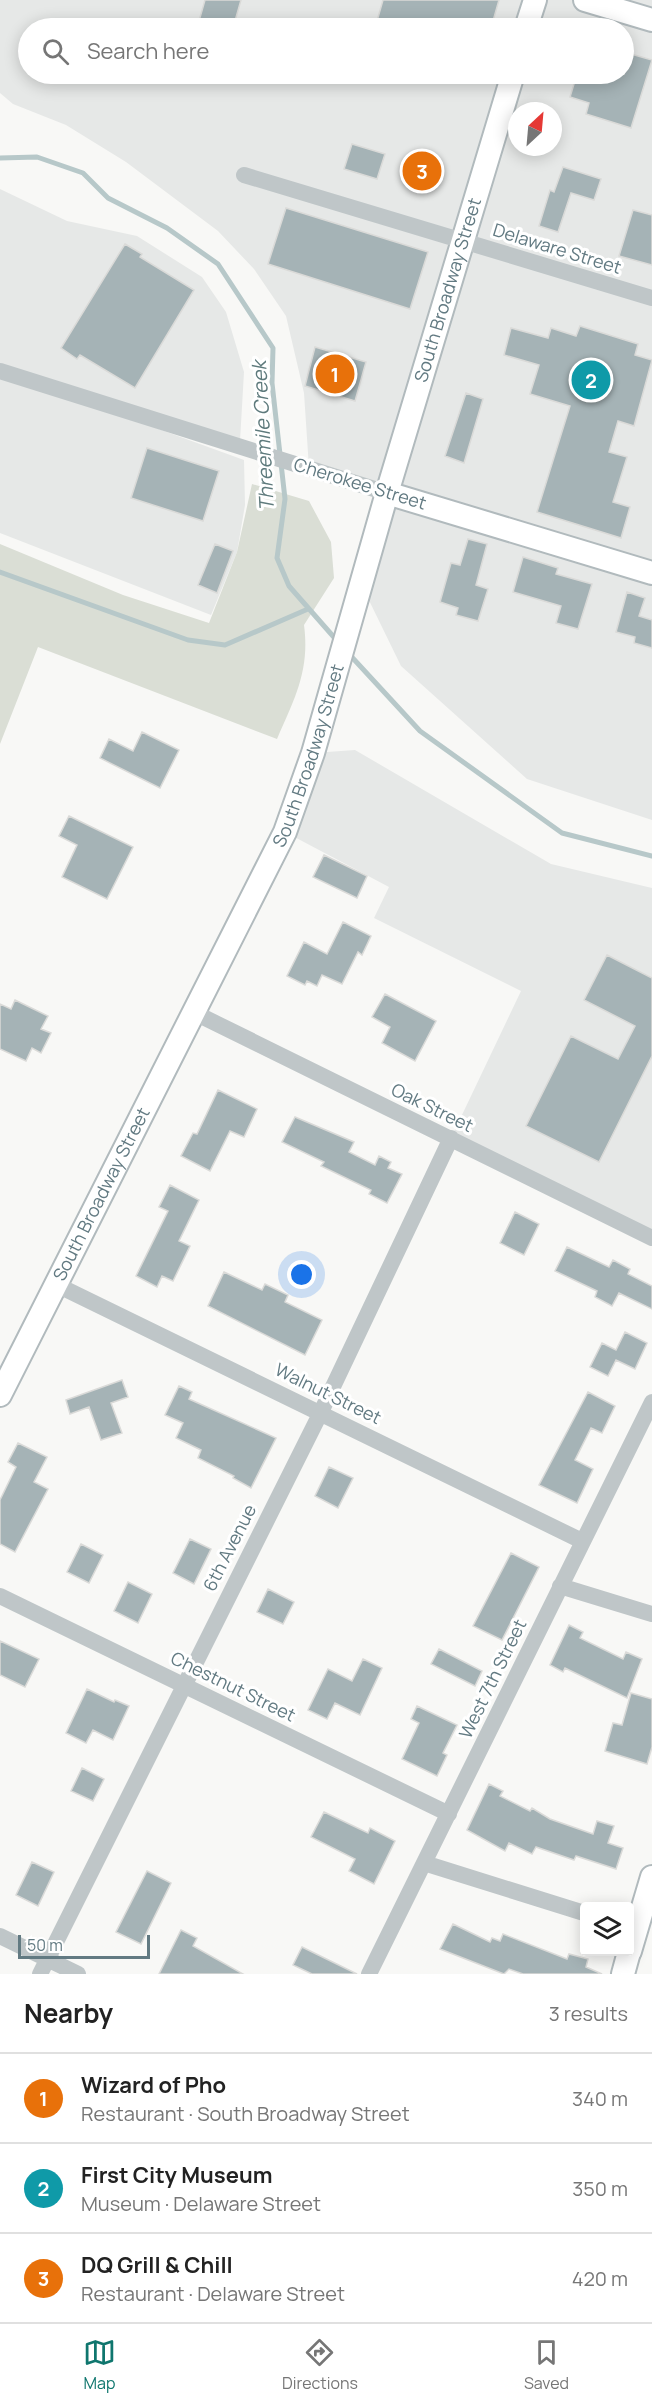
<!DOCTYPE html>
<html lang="en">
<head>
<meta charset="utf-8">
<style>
  body { margin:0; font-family:Manrope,sans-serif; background:#f2f2f2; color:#222 }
  .controls { position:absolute; right:18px; bottom:18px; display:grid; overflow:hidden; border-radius:6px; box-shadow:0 3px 15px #0003 }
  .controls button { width:54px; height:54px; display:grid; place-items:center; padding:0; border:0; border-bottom:2px solid #e0e0e0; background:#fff; color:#222; font:30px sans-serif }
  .compass { position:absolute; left:508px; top:102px; width:54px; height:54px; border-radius:50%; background:#fff; box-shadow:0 3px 15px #0003; rotate:26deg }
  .scale { position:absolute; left:18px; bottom:15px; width:132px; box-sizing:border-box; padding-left:6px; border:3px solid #627a82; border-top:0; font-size:16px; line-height:21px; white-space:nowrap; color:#627a82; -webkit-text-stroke:4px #fff; paint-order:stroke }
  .you { position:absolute; left:302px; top:1275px; width:21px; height:21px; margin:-15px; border:4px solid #fff; border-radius:50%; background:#1a73e8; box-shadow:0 0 0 9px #1a73e833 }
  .badge { display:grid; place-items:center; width:39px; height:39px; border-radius:50%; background:#0f766e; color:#fff; font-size:20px; font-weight:700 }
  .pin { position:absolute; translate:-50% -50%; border:3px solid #fff; box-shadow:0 2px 6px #0006 }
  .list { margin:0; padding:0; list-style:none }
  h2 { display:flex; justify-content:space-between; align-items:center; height:78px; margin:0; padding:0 24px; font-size:26px }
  h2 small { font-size:20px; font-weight:400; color:#767676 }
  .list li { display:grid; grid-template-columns:39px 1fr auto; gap:18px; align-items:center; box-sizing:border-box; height:90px; padding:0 24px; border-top:2px solid #e0e0e0 }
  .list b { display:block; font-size:22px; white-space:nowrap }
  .list p { margin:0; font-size:20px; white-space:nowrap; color:#767676 }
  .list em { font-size:20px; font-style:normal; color:#767676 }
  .icon { flex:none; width:33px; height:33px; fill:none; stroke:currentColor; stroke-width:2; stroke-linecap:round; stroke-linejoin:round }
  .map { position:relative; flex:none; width:652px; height:1974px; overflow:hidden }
  .search { position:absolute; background:#fff; box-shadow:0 3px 15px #0003; left:18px; right:18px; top:18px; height:66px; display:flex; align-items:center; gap:15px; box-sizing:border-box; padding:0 21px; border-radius:33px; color:#767676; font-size:22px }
  .sheet { height:348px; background:#fff }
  nav { display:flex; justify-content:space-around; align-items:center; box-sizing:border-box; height:84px; border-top:2px solid #e0e0e0; background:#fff; font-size:16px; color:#767676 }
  nav a { display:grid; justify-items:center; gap:3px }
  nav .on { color:#0f766e }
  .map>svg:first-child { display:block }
</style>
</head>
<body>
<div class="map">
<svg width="652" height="1974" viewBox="0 0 652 1974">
  <rect width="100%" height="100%" fill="#f8f8f6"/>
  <path fill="#e6e8e7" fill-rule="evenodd" d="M0 0H652V820L527 779 401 666 362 586 387 493 309 468 304 393 286 316 254 269 218 231 126 162 66 125 13 104 0 93ZM28 28H624V74H28ZM517 111H553V147H517Z
    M0 189 67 221 137 236 202 277 226 312 244 372 240 441 7 374 244 460 245 505 237 552 211 615 0 533Z
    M355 750 551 864 652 888V1238L451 1138 521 991 374 918 389 887 285 832 313 753Z"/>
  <path fill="#daded5" d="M252 484 309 501 331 542 334 578 304 625C310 670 295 698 277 739L38 647 0 744V544L123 595 209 623 237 552Z"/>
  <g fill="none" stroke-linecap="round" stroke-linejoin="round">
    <path stroke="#b7c8c9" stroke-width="5" d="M0 158 37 157 83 173 108 198 167 228 218 264 273 348 272 383 285 499 277 558 289 586 339 643
      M0 572 188 640 225 645 308 609
      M349 654 420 731 562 833 652 856"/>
  </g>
  <path fill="#a5b3b6" stroke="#dadad8" stroke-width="1.5" d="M205 0H241L233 28H197Z
    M383 0H499L491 28H375Z
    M624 52 652 60 631 128 586 114 589 103 570 97 577 74H624Z
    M352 144 385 154 377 179 344 169Z
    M418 154 439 173 425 187 405 168Z
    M563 167 601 179 594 200 571 193 558 232 539 226 550 190 554 192Z
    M286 208 428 252 410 309 268 264Z
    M633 210 652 215V265L619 256Z
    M125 244 142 254 140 257 194 290 135 388 80 355 77 359 61 348Z
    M580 326 638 344 635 355 652 360 634 426 618 421 609 452 627 457 613 502 630 507 621 538 537 512 570 406 530 394 539 365 504 355 511 328 548 338 551 328 576 336Z
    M315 347 366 362 355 401 305 386Z
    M466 393 483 399 464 463 445 456Z
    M147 448 219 471 203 521 131 498Z
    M468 539 487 544 476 585 488 589 478 621 456 615 458 608 440 602 451 563 460 565Z
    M215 544 233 551 217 593 198 585Z
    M523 557 558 568 556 574 592 584 578 629 556 623 561 606 513 592Z
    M627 592 645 598 639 616 652 620V648L634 643 635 637 616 632Z
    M142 732 179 750 160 788 100 758 109 739 133 751Z
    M69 816 133 847 107 899 62 877 77 845 59 836Z
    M324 855 367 876 357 898 313 877Z
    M343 922 371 936 362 955 358 952 342 984 322 975 317 986 307 981 305 985 287 976 304 942 327 954Z
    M607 955 652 978V1056L599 1162 526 1126 571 1036 618 1059 635 1026 584 1000Z
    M385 994 436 1021 415 1061 382 1043 390 1027 372 1017Z
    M15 1000 48 1016 41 1029 51 1033 41 1053 32 1048 26 1061 0 1049V1004L11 1009Z
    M218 1090 257 1109 244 1137 230 1131 210 1171 181 1156 193 1133 197 1134Z
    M295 1117 354 1142 349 1152 375 1165 379 1156 391 1162 388 1168 402 1174 387 1203 369 1194 371 1190 321 1166 324 1162 282 1142Z
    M170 1185 199 1200 179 1241 190 1246 173 1281 162 1276 157 1287 136 1276 168 1211 159 1207Z
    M515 1212 539 1224 524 1255 500 1243Z
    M567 1247 609 1267 613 1260 630 1269 628 1274 652 1286V1309L619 1293 612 1306 595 1297 597 1291 555 1271Z
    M224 1272 262 1290 265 1284 288 1295 285 1302 322 1320 305 1355 208 1306Z
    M625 1332 647 1343 635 1369 616 1360 608 1376 590 1367 602 1343 616 1350Z
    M122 1380 128 1397 111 1403 122 1433 101 1440 89 1407 70 1414 66 1400Z
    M179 1386 192 1392 189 1399 276 1438 251 1488 233 1478 234 1476 198 1458 201 1450 176 1438 183 1423 165 1415Z
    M588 1392 615 1406 602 1433 591 1428 575 1460 593 1469 577 1503 539 1485Z
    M18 1443 47 1457 34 1482 48 1489 15 1552 0 1544V1500L16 1467 8 1462Z
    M329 1467 353 1478 338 1508 315 1496Z
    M190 1539 211 1549 194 1584 173 1573Z
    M81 1544 103 1555 89 1583 67 1572Z
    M511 1553 539 1567 502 1640 473 1626Z
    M128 1582 152 1594 138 1623 114 1611Z
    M268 1589 294 1602 283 1624 257 1612Z
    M569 1625 583 1632 580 1638 623 1659 626 1652 642 1659 627 1698 565 1668 563 1672 550 1665Z
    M0 1641 39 1659 25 1687 0 1675Z
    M439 1649 482 1671 475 1686 431 1664Z
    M363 1659 382 1668 360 1715 335 1703 327 1719 308 1710 328 1669 352 1681Z
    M87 1689 114 1702 115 1700 129 1706 113 1740 93 1730 86 1743 66 1733Z
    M631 1693 652 1699V1747L647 1764 605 1751 613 1723 622 1725Z
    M417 1706 457 1725 443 1753 447 1755 437 1776 402 1759 419 1723 411 1719Z
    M82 1768 104 1779 93 1801 71 1791Z
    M489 1784 503 1791 500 1796 530 1811 532 1808 550 1819 593 1834 597 1821 614 1826 608 1843 623 1848 616 1869 576 1856 574 1860 536 1847 532 1854 509 1843 505 1851 467 1830Z
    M324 1812 368 1833 370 1828 395 1841 374 1884 349 1871 355 1859 311 1837Z
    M32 1862 54 1872 38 1906 16 1895Z
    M147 1871 171 1883 141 1944 116 1932Z
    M453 1924 490 1942 492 1938 500 1941 503 1934 567 1959 569 1954 588 1959 586 1967 602 1974H523L509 1969 504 1974 440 1949Z
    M181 1930 197 1938 193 1946 243 1974H159Z
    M302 1947 357 1974H312L293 1965Z"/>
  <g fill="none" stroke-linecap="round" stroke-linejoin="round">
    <defs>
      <g id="secondary">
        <path d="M585 0 652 20"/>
        <path d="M526 28 535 0"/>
        <path d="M387 493 652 573"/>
        <path id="s1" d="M0 1395 285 832 313 753 387 493 513 74"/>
        <path d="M630 1951 652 1877"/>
        <path d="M623 1974 629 1952"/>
      </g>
    </defs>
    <use href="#secondary" stroke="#b1babd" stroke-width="26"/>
    <path stroke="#bfc6c8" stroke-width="16" d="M244 175 652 298
      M0 371 387 493
      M195 1013 652 1238
      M55 1284 582 1541
      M560 1586 652 1614
      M0 1596 449 1814
      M424 1863 584 1913
      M0 1936 78 1974
      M40 1974 321 1412 451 1138
      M369 1974 652 1402"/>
    <use href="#secondary" stroke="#fff" stroke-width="22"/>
  </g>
  <g text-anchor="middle" stroke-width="6" stroke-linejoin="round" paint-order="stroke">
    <g font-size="18" fill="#627a82" stroke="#fff">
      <text transform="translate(557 249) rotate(17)" y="6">Delaware Street</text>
      <text dy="6" stroke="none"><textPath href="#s1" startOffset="1197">South Broadway Street</textPath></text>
      <text transform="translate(360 484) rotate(17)" y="6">Cherokee Street</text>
      <text dy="6" stroke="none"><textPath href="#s1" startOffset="711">South Broadway Street</textPath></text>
      <text transform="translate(432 1108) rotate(26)" y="6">Oak Street</text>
      <text dy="6" stroke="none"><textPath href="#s1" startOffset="225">South Broadway Street</textPath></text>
      <text transform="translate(328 1394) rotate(26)" y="6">Walnut Street</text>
      <text transform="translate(230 1548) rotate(-63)" y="6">6th Avenue</text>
      <text transform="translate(493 1679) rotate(-64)" y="6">West 7th Street</text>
      <text transform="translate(233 1687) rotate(26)" y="6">Chestnut Street</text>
    </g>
    <g font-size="20" font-style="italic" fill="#5e7a7c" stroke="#fff">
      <text transform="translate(263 436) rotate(-93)" y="7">Threemile Creek</text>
    </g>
  </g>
</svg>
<div class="controls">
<button><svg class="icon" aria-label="layers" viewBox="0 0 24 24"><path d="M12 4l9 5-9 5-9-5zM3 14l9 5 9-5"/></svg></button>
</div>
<svg class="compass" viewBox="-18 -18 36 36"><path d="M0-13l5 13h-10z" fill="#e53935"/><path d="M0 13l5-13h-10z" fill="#767676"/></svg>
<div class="scale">50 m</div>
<div class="you"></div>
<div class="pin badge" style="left:335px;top:374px;background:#e8710a">1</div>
<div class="pin badge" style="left:591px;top:380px;background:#0f9aa8">2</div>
<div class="pin badge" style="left:422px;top:171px;background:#e8710a">3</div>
<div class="search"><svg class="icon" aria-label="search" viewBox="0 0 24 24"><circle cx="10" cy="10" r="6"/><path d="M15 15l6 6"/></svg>Search here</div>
</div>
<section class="sheet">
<h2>Nearby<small>3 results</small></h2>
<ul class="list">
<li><span class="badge" style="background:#e8710a">1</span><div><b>Wizard of Pho</b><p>Restaurant · South Broadway Street</p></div><em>340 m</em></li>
<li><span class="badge" style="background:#0f9aa8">2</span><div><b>First City Museum</b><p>Museum · Delaware Street</p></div><em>350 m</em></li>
<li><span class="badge" style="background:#e8710a">3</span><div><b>DQ Grill &amp; Chill</b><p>Restaurant · Delaware Street</p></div><em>420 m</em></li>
</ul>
</section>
<nav>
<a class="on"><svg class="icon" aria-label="map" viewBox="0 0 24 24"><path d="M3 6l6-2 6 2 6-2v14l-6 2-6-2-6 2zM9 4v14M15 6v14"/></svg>Map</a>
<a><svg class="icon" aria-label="directions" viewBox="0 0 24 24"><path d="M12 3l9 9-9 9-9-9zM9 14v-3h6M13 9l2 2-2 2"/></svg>Directions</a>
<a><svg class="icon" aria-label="saved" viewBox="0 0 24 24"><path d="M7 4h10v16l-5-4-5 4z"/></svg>Saved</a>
</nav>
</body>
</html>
